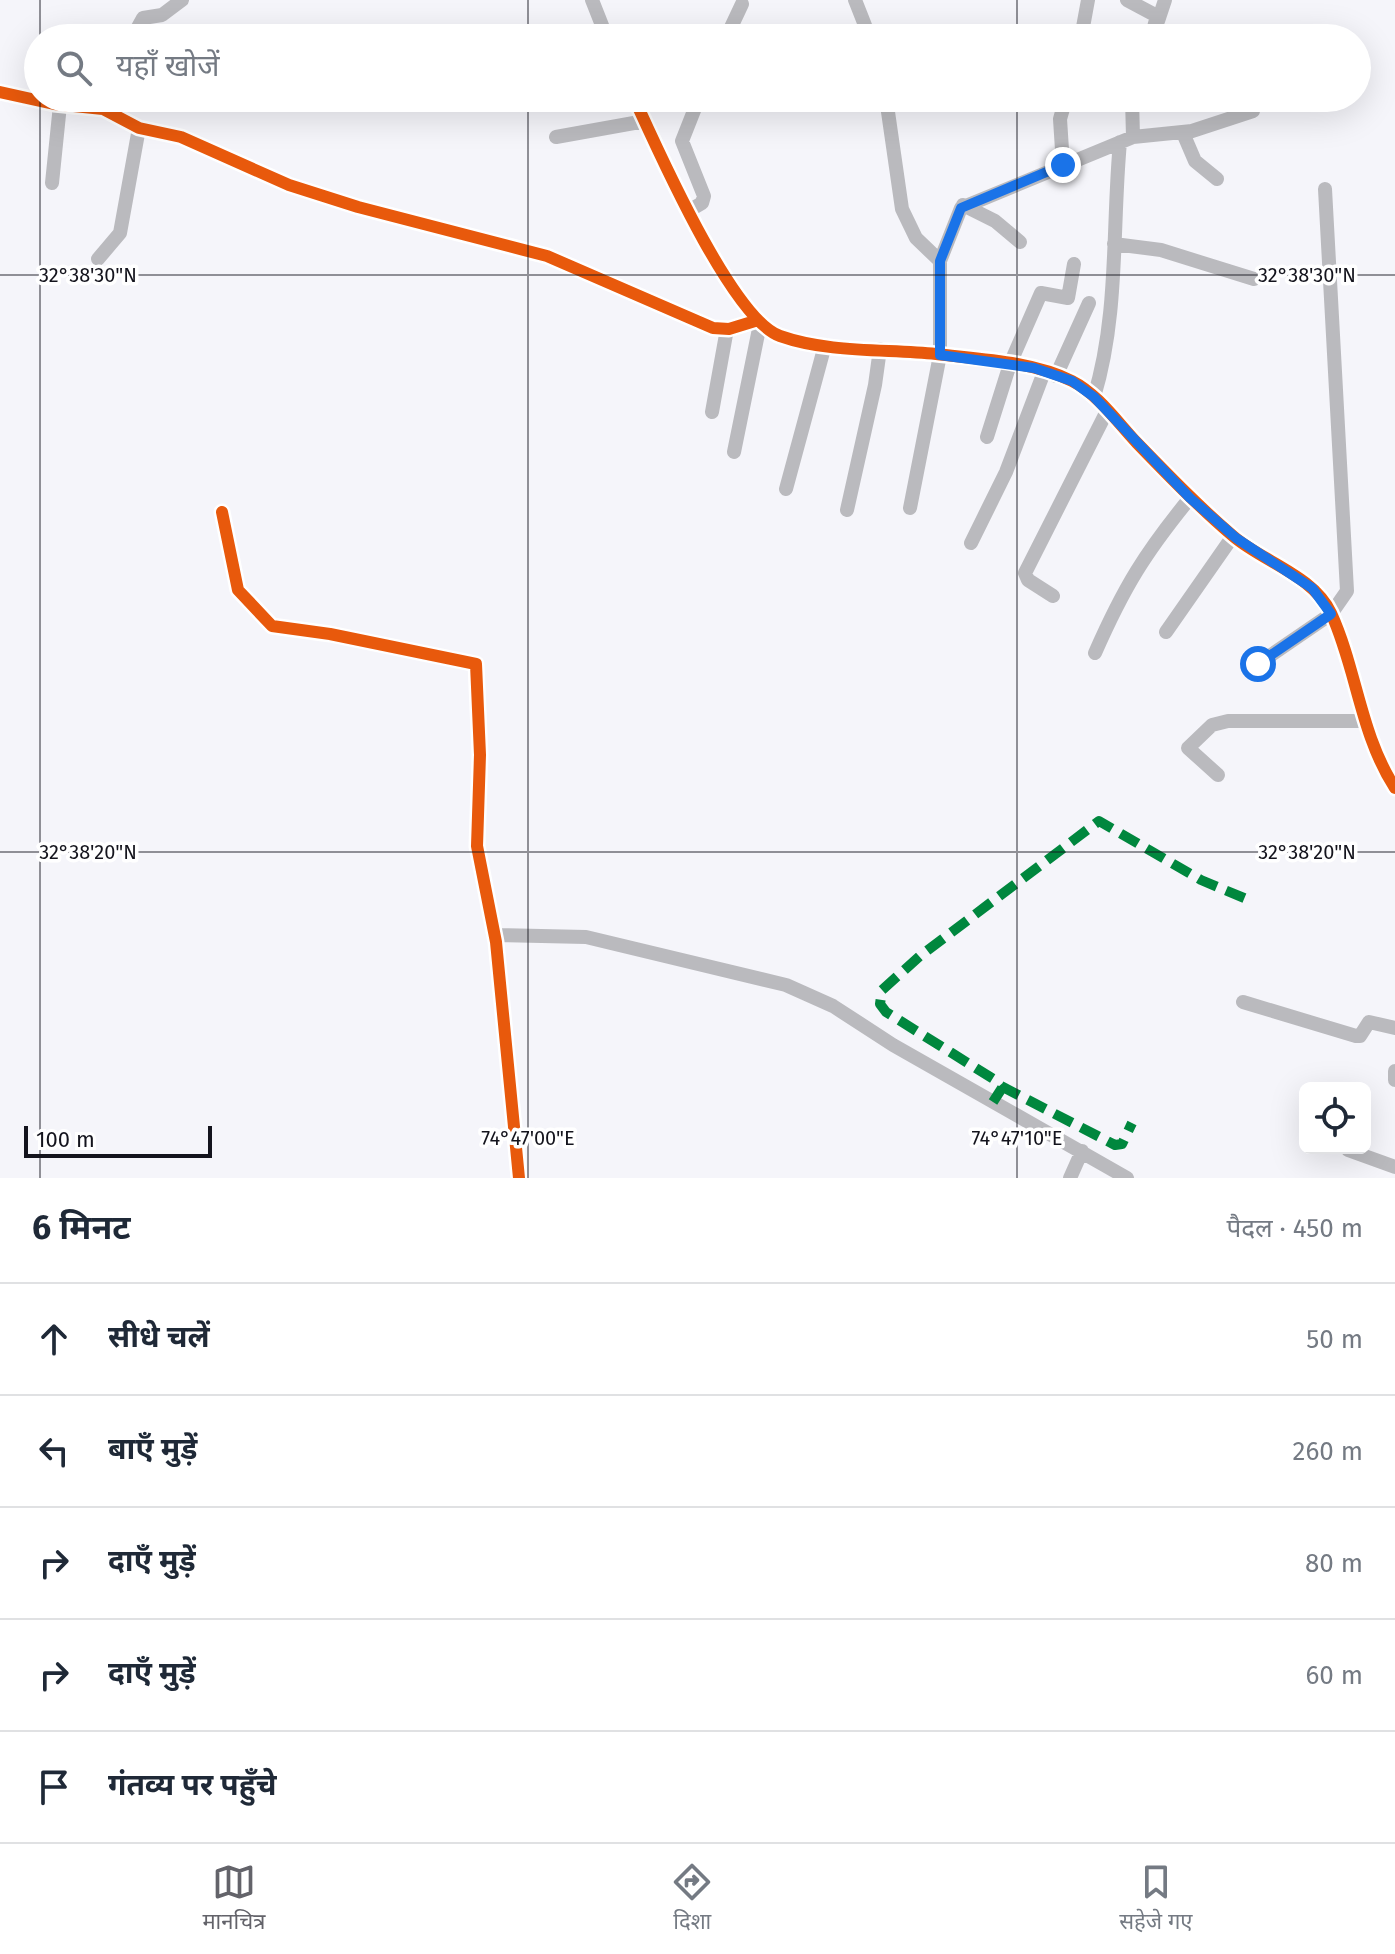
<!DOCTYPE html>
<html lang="hi">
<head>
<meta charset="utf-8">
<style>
  body { margin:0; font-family:"Fira Sans","Noto Sans Devanagari",sans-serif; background:#f2f2f3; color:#1f2937 }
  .controls { position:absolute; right:24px; bottom:24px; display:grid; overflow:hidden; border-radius:12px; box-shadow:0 8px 32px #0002 }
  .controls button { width:72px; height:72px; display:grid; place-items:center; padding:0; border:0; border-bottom:2px solid #e0e1e3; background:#fff; color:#1f2937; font:40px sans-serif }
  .scale { position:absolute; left:24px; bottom:20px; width:188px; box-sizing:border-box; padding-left:8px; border:4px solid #14141d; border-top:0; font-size:22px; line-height:28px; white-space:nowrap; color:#14141d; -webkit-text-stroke:6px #fff; paint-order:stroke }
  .stop { position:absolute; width:24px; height:24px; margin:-18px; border:6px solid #1a73e8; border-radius:50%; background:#fff }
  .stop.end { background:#1a73e8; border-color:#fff; box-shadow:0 2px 8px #0008 }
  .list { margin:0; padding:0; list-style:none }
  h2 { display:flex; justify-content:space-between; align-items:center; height:104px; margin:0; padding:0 32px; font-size:34px }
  h2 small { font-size:26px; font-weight:400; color:#747a83 }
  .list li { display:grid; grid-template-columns:52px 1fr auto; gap:24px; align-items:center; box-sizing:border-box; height:112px; padding:0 32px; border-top:2px solid #e0e1e3 }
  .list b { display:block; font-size:30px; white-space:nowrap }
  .list em { font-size:26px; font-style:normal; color:#747a83 }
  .icon { flex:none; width:44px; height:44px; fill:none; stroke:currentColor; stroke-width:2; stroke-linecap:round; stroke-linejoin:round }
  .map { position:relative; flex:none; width:1395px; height:1178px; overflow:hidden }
  .search { position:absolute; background:#fff; box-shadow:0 8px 32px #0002; left:24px; right:24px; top:24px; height:88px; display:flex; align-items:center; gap:20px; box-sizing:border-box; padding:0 28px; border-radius:44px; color:#747a83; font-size:30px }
  .sheet { height:664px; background:#fff }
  nav { display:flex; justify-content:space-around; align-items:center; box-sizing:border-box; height:112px; border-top:2px solid #e0e1e3; background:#fff; font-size:22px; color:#747a83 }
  nav a { display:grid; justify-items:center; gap:4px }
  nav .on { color:#63636a }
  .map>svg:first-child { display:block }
</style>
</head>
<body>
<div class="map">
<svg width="1395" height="1178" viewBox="0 0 1395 1178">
  <rect width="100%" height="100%" fill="#f5f5fa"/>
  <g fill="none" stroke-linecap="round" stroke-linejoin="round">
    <path stroke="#bababe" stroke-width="14" d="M592 0 607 38
      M855 0 870 38
      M1127 0 1157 16 1151 38
      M1158 21 1165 0
      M132 38 143 18 162 15 182 0
      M726 38 742 4
      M1081 38 1088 0
      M0 92 54 104 103 109 139 128 181 137 289 185 358 207 547 256 713 328 729 329 755 321
      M634 98C657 148 732 319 780 336 828 353 886 349 936 354 979 359 1032 361 1072 381 1098 394 1118 423 1137 443 1168 475 1199 507 1233 536 1263 562 1313 575 1331 613 1357 670 1360 734 1395 788
      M886 98 902 209 916 238 940 261
      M1132 98 1133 137
      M1183 133 1195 161 1217 179
      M556 137 645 121
      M1063 165 1060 119 1066 98
      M52 183 60 105
      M963 205 995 221 1020 242
      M690 210 702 203 704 196 682 141 699 98
      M1114 244 1161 250 1254 279
      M98 259 120 233 139 128
      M1056 376 1089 303
      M1094 397C1119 315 1112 227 1120 142
      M712 412 727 329
      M987 437 1010 364 1041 293 1068 298 1074 264
      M734 452 760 324
      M786 489 825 345
      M910 508 940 355V261L961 208 1133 137 1192 131 1253 111
      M847 510 875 385 880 349
      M222 512 238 590 272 626 330 634 476 664 480 755 477 846 496 942 519 1178
      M971 543 1006 472 1044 372
      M1053 596 1028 580 1025 573 1107 411
      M1166 632 1233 536
      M1095 653C1124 587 1145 553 1190 498
      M1258 664 1331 614 1347 591 1325 189
      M1218 775 1188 748 1212 725 1228 721H1363
      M495 935 586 937 786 985 833 1006 893 1045 1127 1178
      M1243 1002 1356 1036H1360L1369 1022 1395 1028
      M1395 1071V1080
      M1348 1150 1395 1167
      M1070 1178 1082 1151"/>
    <path stroke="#00873e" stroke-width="10" stroke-dasharray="20 10" stroke-linecap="butt" d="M1001 1086 1115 1145 1122 1144 1132 1123
      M993 1102 1002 1088 995 1080 886 1012 880 1004 882 990 920 956 1099 821 1201 880 1251 901"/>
    <defs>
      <path id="cycleway" d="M0 92 54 104 103 109 139 128 181 137 289 185 358 207 547 256 713 328 729 329 755 321
        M634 98C657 148 732 319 780 336 828 353 886 349 936 354 979 359 1032 361 1072 381 1098 394 1118 423 1137 443 1168 475 1199 507 1233 536 1263 562 1313 575 1331 613 1357 670 1360 734 1395 788
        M222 512 238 590 272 626 330 634 476 664 480 755 477 846 496 942 519 1178"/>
    </defs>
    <use href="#cycleway" stroke="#fff" stroke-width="17"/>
    <use href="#cycleway" stroke="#e8590c" stroke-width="12"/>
  </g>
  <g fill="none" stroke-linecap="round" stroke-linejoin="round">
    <path stroke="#1a73e8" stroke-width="10" d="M1063 165 961 208 940 261V355L1034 368 1072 381 1094 397 1190 498 1236 538 1312 588 1331 614 1258 664"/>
  </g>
  <path fill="none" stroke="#14141d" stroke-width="2" stroke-opacity="0.45" d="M40 0V38M528 0V38M1017 0V38M40 98V1178M528 98V1178M1017 98V1178M0 275H1395M0 852H1395"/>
  <g font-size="20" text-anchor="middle" fill="#14141d" stroke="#fff" stroke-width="7" stroke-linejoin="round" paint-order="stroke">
    <text x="88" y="282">32°38'30"N</text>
    <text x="1307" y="282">32°38'30"N</text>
    <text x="88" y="859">32°38'20"N</text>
    <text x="1307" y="859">32°38'20"N</text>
    <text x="528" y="1145">74°47'00"E</text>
    <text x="1017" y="1145">74°47'10"E</text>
  </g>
</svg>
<div class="controls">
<button><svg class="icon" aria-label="locate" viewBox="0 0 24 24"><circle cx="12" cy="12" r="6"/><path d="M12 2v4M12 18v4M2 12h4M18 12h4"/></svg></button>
</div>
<div class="scale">100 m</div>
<div class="stop" style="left:1258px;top:664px"></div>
<div class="stop end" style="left:1063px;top:165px"></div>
<div class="search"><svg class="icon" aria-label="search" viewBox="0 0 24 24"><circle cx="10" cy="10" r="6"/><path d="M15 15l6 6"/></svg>यहाँ खोजें</div>
</div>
<section class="sheet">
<h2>6 मिनट<small>पैदल · 450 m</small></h2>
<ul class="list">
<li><svg class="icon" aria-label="ahead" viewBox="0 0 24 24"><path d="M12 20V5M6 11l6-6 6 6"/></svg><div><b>सीधे चलें</b></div><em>50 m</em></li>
<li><svg class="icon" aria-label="left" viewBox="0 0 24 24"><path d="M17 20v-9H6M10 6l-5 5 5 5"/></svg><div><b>बाएँ मुड़ें</b></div><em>260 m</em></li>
<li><svg class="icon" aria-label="right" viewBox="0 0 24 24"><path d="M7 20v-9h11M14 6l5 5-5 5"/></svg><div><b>दाएँ मुड़ें</b></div><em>80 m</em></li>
<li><svg class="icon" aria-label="right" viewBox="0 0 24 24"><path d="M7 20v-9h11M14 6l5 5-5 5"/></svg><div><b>दाएँ मुड़ें</b></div><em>60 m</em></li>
<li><svg class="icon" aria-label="arrive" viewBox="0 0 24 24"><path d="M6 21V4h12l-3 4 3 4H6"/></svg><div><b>गंतव्य पर पहुँचे</b></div></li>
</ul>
</section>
<nav>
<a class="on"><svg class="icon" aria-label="map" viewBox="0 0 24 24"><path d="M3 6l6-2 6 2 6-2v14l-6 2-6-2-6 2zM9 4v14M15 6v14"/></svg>मानचित्र</a>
<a><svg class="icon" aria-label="directions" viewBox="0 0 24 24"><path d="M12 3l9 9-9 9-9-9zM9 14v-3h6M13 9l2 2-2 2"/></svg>दिशा</a>
<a><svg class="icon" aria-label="saved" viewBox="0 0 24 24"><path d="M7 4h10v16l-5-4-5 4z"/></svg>सहेजे गए</a>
</nav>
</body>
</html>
